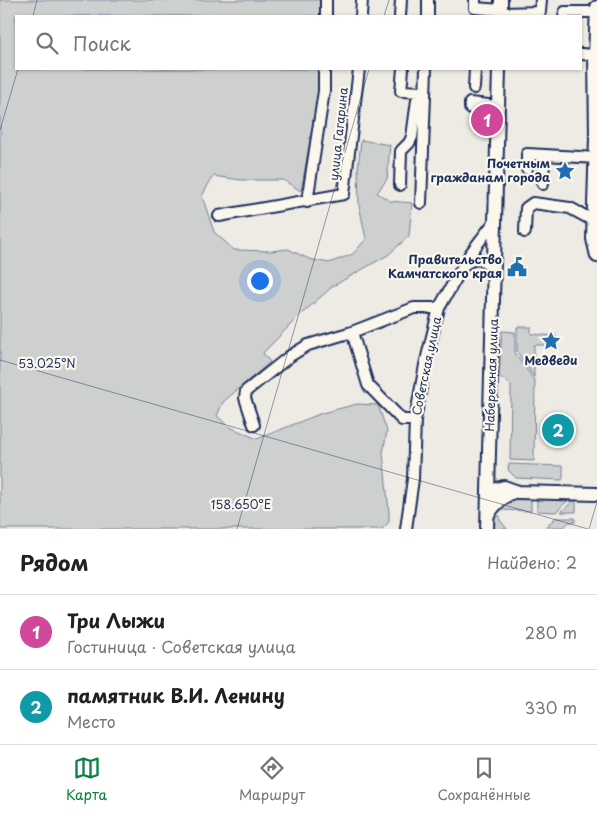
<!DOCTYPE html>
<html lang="ru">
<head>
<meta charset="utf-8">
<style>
  body { margin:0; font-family:"Playpen Sans",sans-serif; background:#f6f6f6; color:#202124 }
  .you { position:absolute; left:259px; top:280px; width:18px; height:18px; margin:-12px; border:4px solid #fff; border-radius:50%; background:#1a73e8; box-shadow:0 0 0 8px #1a73e833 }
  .badge { display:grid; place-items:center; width:32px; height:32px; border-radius:50%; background:#0b8043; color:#fff; font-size:16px; font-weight:700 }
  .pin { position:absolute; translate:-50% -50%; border:2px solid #fff; box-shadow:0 1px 5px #0006 }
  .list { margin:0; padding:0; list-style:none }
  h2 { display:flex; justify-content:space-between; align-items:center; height:65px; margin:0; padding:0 20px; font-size:21px }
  h2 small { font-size:16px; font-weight:400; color:#757577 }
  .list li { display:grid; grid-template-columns:32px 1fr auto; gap:15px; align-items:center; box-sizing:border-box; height:75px; padding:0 20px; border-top:1px solid #e0e0e0 }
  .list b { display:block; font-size:19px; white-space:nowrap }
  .list p { margin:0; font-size:16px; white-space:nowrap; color:#757577 }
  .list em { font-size:16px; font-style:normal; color:#757577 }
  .icon { flex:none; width:28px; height:28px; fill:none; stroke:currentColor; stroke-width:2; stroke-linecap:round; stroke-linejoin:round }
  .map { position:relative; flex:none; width:597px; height:529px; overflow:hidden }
  .search { position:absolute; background:#fff; box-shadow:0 1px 4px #0004; left:15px; right:15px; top:15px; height:55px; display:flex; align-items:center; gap:12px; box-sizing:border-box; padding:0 18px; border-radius:0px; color:#757577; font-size:19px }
  .sheet { height:215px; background:#fff }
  nav { display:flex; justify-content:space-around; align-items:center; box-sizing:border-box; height:70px; border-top:1px solid #e0e0e0; background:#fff; font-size:14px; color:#757577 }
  nav a { display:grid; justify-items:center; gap:2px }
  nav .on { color:#0b8043 }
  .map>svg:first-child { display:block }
</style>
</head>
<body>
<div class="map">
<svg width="597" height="529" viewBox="0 0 597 529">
  <rect width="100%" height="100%" fill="#eeebe4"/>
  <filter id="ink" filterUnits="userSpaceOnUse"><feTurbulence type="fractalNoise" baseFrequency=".02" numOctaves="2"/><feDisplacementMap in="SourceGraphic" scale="10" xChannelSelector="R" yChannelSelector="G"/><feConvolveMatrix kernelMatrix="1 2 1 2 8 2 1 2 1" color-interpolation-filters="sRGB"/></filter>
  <g filter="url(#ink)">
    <path fill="#cecfcf" stroke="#747f96" d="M0 0H321V16H16V69H319L318 97 301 191 283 180H241L213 176 202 196 214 232 234 250 271 251 288 249 309 259 329 263 353 254 366 239 359 205 358 169 361 140 390 145 387 179 377 193 390 201 412 203 409 236 388 255 333 286 297 318 263 353 270 362 223 402 217 416 228 426 257 439 322 413 357 404 378 405 387 431 383 453 389 512V522L382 529H0Z
      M517 327H531V334L556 336 555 345H534V377L517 352Z
      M502 331 515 332V354L535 381 534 461 510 460 511 385 499 376Z
      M509 464 563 466V478L562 480 516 478 508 470Z
      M508 498 531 499V511L502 510V504Z
      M537 499 568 500 556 512 537 511Z
      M574 500 576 503V512H561Z
      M493 516H500V520L507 529H493Z
      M555 518H575V522H569L564 527H546Z"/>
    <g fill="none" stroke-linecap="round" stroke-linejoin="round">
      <defs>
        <path id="minor" d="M475 0V8L501 10
          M501 13 540 12 541 0
          M326 16V0
          M361 16 362 0
          M400 16 401 0
          M428 16V0
          M564 16 565 12H597
          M581 54 595 55
          M403 69 401 91 425 92
          M474 88 475 69
          M470 108V103L498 106
          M527 169V154L597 158
          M543 184 544 155
          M400 185 401 151 409 143 412 137 417 100 425 92
          M307 202 324 91V69
          M421 203 426 69
          M219 216 344 194 359 69
          M525 232 526 208 533 203 570 208 594 221
          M464 265C479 254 485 261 494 273
          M352 332 368 385 402 420H415
          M254 425 245 398 246 391 290 356 308 345 352 332 414 308H439
          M406 529 413 479 415 420 425 365 439 308 470 254 495 221"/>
        <path id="major" d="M597 7 595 55 596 138 593 239 597 256
          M501 16V0
          M488 501 494 490 504 487 518 492 597 494
          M488 515C495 503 503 496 516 491
          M487 529 499 69"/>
      </defs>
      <use href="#minor" stroke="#1b2f5e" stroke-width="14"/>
      <use href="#major" stroke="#1b2f5e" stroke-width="16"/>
      <use href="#minor" stroke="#fbf7ec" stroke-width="10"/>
      <use href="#major" stroke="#fbf7ec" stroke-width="12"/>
    </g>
  </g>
  <path fill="none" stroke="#1b2f5e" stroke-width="1" stroke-opacity="0.45" d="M33 16 37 0M384 16 389 0M0 130 18 69M0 360 588 529M237 529 369 69M589 529 597 502"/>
  <defs>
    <symbol id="sight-bare" viewBox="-9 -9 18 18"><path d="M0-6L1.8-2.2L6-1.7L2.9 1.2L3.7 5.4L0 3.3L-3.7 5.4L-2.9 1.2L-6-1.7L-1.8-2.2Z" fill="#1f6fb2" stroke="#fbf7ec" stroke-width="2.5" paint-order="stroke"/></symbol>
    <symbol id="civic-bare" viewBox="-9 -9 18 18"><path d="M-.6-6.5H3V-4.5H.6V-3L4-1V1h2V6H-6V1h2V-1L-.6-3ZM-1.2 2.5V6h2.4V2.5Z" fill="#1f6fb2" stroke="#fbf7ec" stroke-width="2.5" paint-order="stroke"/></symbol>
  </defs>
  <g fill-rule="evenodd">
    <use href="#sight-bare" x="551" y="157" width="28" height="28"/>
    <use href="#civic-bare" x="503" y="253" width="28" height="28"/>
    <use href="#sight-bare" x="537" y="327" width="28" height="28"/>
  </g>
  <g text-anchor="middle" stroke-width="4.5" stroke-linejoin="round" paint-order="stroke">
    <g font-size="12" fill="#1b2f5e" stroke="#fbf7ec">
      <text transform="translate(339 134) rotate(-84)" y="4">улица Гагарина</text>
      <text transform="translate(427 366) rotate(-78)" y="4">Советская улица</text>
      <text transform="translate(492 375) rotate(-88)" y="4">Набережная улица</text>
    </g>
    <g font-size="12" font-weight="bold" fill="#1b2f5e" stroke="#fbf7ec" text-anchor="end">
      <text x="550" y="168">Почетным<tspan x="550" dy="14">гражданам города</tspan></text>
      <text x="502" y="264">Правительство<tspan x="502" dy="14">Камчатского края</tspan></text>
      <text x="551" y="365" text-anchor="middle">Медведи</text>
    </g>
  </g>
  <g font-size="12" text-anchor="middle" fill="#1b2f5e" stroke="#fbf7ec" stroke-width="4.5" stroke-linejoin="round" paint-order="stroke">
    <text x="47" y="368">53.025°N</text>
    <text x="241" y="509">158.650°E</text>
  </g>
</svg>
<div class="you"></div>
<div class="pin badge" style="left:487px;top:120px;background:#d1479c">1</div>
<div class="pin badge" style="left:558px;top:430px;background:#0f9aa8">2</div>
<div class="search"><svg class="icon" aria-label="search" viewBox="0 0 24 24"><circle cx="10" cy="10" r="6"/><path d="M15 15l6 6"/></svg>Поиск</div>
</div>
<section class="sheet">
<h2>Рядом<small>Найдено: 2</small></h2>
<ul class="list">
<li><span class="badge" style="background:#d1479c">1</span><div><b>Три Лыжи</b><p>Гостиница · Советская улица</p></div><em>280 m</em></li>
<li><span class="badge" style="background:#0f9aa8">2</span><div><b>памятник В.И. Ленину</b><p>Место</p></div><em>330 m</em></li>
</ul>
</section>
<nav>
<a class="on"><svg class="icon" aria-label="map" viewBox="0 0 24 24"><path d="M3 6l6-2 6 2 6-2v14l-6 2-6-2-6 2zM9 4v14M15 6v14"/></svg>Карта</a>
<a><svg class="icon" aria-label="directions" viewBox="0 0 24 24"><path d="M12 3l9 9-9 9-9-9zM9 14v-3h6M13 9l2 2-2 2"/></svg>Маршрут</a>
<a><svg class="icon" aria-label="saved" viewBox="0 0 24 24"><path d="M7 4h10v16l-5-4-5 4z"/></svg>Сохранённые</a>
</nav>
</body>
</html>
